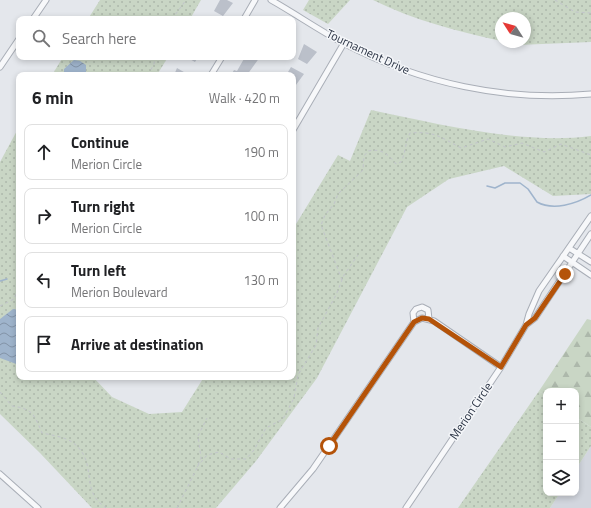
<!DOCTYPE html>
<html lang="en">
<head>
<meta charset="utf-8">
<style>
  body { margin:0; font-family:"Titillium Web",sans-serif; background:#f2f2f2; color:#202124 }
  .controls { position:absolute; right:12px; bottom:12px; display:grid; overflow:hidden; border-radius:8px; box-shadow:0 2px 6px #0003 }
  .controls button { width:36px; height:36px; display:grid; place-items:center; padding:0; border:0; border-bottom:1px solid #e0e0e0; background:#fff; color:#202124; font:20px sans-serif }
  .compass { position:absolute; left:495px; top:12px; width:36px; height:36px; border-radius:50%; background:#fff; box-shadow:0 2px 6px #0003; rotate:306deg }
  .stop { position:absolute; width:12px; height:12px; margin:-9px; border:3px solid #b45309; border-radius:50%; background:#fff }
  .stop.end { background:#b45309; border-color:#fff; box-shadow:0 1px 4px #0008 }
  .list { margin:0; padding:0; list-style:none }
  h2 { display:flex; justify-content:space-between; align-items:center; height:52px; margin:0; padding:0 16px; font-size:17px }
  h2 small { font-size:13px; font-weight:400; color:#757577 }
  .list li { display:grid; grid-template-columns:26px 1fr auto; gap:12px; align-items:center; box-sizing:border-box; height:56px; margin:0 8px 8px; padding:0 8px; border:1px solid #e0e0e0; border-radius:8px }
  .list b { display:block; font-size:15px; white-space:nowrap }
  .list p { margin:0; font-size:13px; white-space:nowrap; color:#757577 }
  .list em { font-size:13px; font-style:normal; color:#757577 }
  .icon { flex:none; width:22px; height:22px; fill:none; stroke:currentColor; stroke-width:2; stroke-linecap:round; stroke-linejoin:round }
  .map { position:relative; flex:none; width:591px; height:508px; overflow:hidden }
  .search { position:absolute; background:#fff; box-shadow:0 2px 6px #0003; left:16px; top:16px; width:280px; height:44px; display:flex; align-items:center; gap:10px; box-sizing:border-box; padding:0 14px; border-radius:8px; color:#757577; font-size:15px }
  .panel { position:absolute; background:#fff; box-shadow:0 2px 6px #0003; left:16px; top:72px; width:280px; height:308px; border-radius:8px }
  .map>svg:first-child { display:block }
</style>
</head>
<body>
<div class="map">
<svg width="591" height="508" viewBox="0 0 591 508">
  <defs>
    <pattern id="grass-dots" width="8" height="8" patternUnits="userSpaceOnUse"><rect width="8" height="8" fill="#c9d6c5"/><path d="M2 2h.1M6 6h.1" fill="none" stroke="#adb8ab" stroke-width="1.8" stroke-linecap="round"/></pattern>
    <pattern id="forest-firs" width="22" height="20" patternUnits="userSpaceOnUse"><rect width="22" height="20" fill="#c9d6c5"/><path d="M5 1l3.5 6h-7zM16 11l3.5 6h-7z" fill="#adb8ab"/></pattern>
    <pattern id="water-waves" width="16" height="10" patternUnits="userSpaceOnUse"><rect width="16" height="10" fill="#9fb4cc"/><path d="M0 5q4-4 8 0t8 0" fill="none" stroke="#8293a7"/></pattern>
  </defs>
  <rect width="100%" height="100%" fill="#e4e7ec"/>
  <path fill="#d2d6de" d="M591 446V508H550L560 493H576V469Z"/>
  <path fill="url(#grass-dots)" d="M100 0H201L190 19H88Z
    M309 0H350L328 24 303 10Z
    M373 0H591V42L518 45 505 42H525V18H501V41C457 31 413 20 373 0Z
    M63 57H168L157 75H52Z
    M371 110C439 124 522 145 591 136V194L553 196 504 166 449 179 407 207 317 378 256 461 216 508H92L40 453 0 414V162L19 127V377H93L112 397 149 414 182 412 204 377H293V229L338 155 350 161Z
    M539 391 546 396V493H560L550 508H458Z
    M576 417 591 427V446L576 469Z"/>
  <path fill="url(#forest-firs)" d="M587 319 591 320V427L576 417V391H546V396L539 391Z"/>
  <path fill="url(#water-waves)" d="M74 60 80 61 86 65V75H68L64 73V69Z
    M13 309 19 310V365L0 358V319Z"/>
  <g fill="none" stroke-linecap="round" stroke-linejoin="round">
    <path stroke="#9fb4cc" stroke-width="1.5" d="M487 186 495 188 505 183H520L528 189 537 202C553 211 576 204 591 195
      M0 281 7 279"/>
  </g>
  <path fill="#bbc0ca" d="M220 0H227L233 3 223 16 214 11Z
    M304 44 317 52 307 64 298 59Z
    M186 57H198L195 62Z
    M245 57H260L247 75H231L234 70 237 71Z
    M291 67 304 74 293 89V75H289L288 72Z
    M177 68 189 75H174Z"/>
  <g fill="none" stroke-linecap="round" stroke-linejoin="round">
    <defs>
      <path id="street" d="M271 0C296 14 320 31 345 44 420 83 506 102 591 94
        M33 19 46 0
        M244 19 255 0
        M0 67 19 39
        M211 75 222 57
        M293 130 344 43
        M569 248 591 262
        M563 256 591 275
        M414 322 413 313 416 309 422 307 428 310 429 319
        M526 325 535 318 591 234
        M501 367 526 325 529 314 539 291 591 216
        M0 474 38 508
        M280 508 313 469 414 322 422 318 434 321 501 367 406 508"/>
    </defs>
    <use href="#street" stroke="#a9aeb7" stroke-width="7"/>
    <path stroke="#c2c5cb" stroke-width="1" stroke-dasharray="3 3" stroke-linecap="butt" d="M555 0 575 12 591 13
      M172 19 186 0
      M148 75 154 64 155 57
      M342 280 321 225 325 215 334 204 338 194 363 170 364 156 368 151C381 148 388 154 396 164L401 162C406 152 405 142 410 133 435 131 440 137 461 148L488 139 505 147 522 143 544 152 561 144 591 155
      M0 306 14 299 19 287
      M0 392 12 406C33 409 34 414 42 433 51 435 65 437 72 442 96 459 83 482 97 500 99 503 103 505 106 508
      M198 465 201 458 198 436 207 418
      M197 467 207 455 219 452 231 459H246L254 450 266 428 283 419 294 398 298 375 316 345 318 328 336 295 344 275 358 255
      M177 508 197 468"/>
    <use href="#street" stroke="#f7f8fa" stroke-width="5"/>
  </g>
  <g fill="none" stroke-linecap="round" stroke-linejoin="round">
    <path stroke="#b45309" stroke-width="5" d="M329 446 414 322 422 318 429 319 501 367 526 325 535 318 565 274"/>
  </g>
  <g text-anchor="middle" stroke-width="3" stroke-linejoin="round" paint-order="stroke">
    <g font-size="12" fill="#2b3445" stroke="#f4f6f9">
      <text transform="translate(368 52) rotate(25)" y="4">Tournament Drive</text>
      <text transform="translate(471 411) rotate(-56)" y="4">Merion Circle</text>
    </g>
  </g>
</svg>
<div class="controls">
<button>+</button>
<button>−</button>
<button><svg class="icon" aria-label="layers" viewBox="0 0 24 24"><path d="M12 4l9 5-9 5-9-5zM3 14l9 5 9-5"/></svg></button>
</div>
<svg class="compass" viewBox="-18 -18 36 36"><path d="M0-13l5 13h-10z" fill="#e53935"/><path d="M0 13l5-13h-10z" fill="#757577"/></svg>
<div class="stop" style="left:329px;top:446px"></div>
<div class="stop end" style="left:565px;top:274px"></div>
<div class="search"><svg class="icon" aria-label="search" viewBox="0 0 24 24"><circle cx="10" cy="10" r="6"/><path d="M15 15l6 6"/></svg>Search here</div>
<section class="panel">
<h2>6 min<small>Walk · 420 m</small></h2>
<ul class="list">
<li><svg class="icon" aria-label="ahead" viewBox="0 0 24 24"><path d="M12 20V5M6 11l6-6 6 6"/></svg><div><b>Continue</b><p>Merion Circle</p></div><em>190 m</em></li>
<li><svg class="icon" aria-label="right" viewBox="0 0 24 24"><path d="M7 20v-9h11M14 6l5 5-5 5"/></svg><div><b>Turn right</b><p>Merion Circle</p></div><em>100 m</em></li>
<li><svg class="icon" aria-label="left" viewBox="0 0 24 24"><path d="M17 20v-9H6M10 6l-5 5 5 5"/></svg><div><b>Turn left</b><p>Merion Boulevard</p></div><em>130 m</em></li>
<li><svg class="icon" aria-label="arrive" viewBox="0 0 24 24"><path d="M6 21V4h12l-3 4 3 4H6"/></svg><div><b>Arrive at destination</b></div></li>
</ul>
</section>
</div>
</body>
</html>
